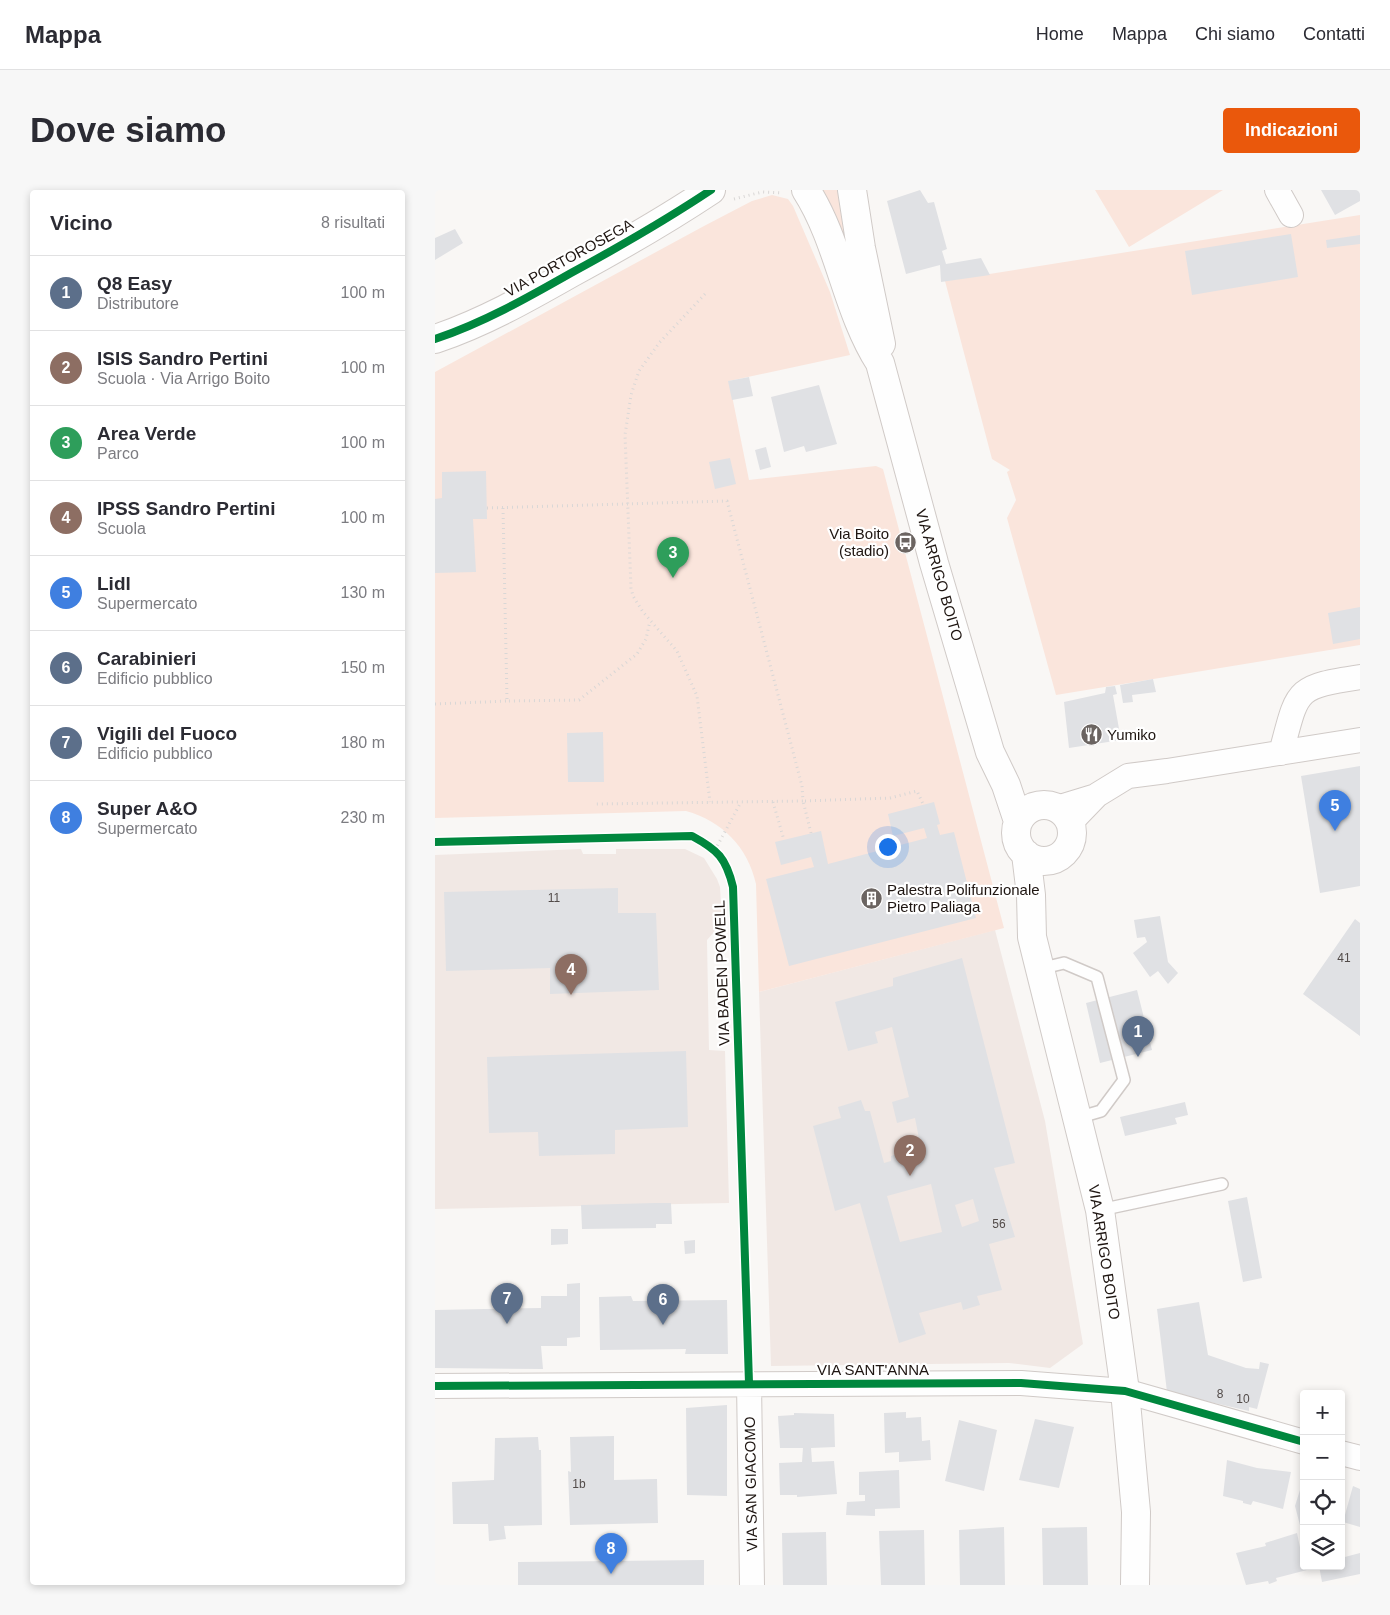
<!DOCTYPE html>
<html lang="it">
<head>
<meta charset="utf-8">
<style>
  body { margin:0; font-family:Arial,sans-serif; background:#f7f7f7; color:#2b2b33 }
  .controls { position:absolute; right:15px; bottom:15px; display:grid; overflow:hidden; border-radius:5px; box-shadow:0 2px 8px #0003 }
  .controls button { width:45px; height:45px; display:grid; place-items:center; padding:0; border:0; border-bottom:1px solid #e1e1e2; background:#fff; color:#2b2b33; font:25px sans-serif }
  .you { position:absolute; left:452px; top:656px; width:18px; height:18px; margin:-12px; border:4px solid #fff; border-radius:50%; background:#1a73e8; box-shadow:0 0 0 8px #1a73e833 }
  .badge { display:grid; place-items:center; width:32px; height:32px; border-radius:50%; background:#ea580c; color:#fff; font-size:16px; font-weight:700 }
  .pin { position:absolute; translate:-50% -41px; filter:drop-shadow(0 1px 2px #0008) }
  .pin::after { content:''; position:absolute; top:26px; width:18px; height:15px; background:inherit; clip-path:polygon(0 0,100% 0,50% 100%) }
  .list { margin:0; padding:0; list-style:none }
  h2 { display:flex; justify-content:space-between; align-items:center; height:65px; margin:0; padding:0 20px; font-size:21px }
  h2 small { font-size:16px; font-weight:400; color:#7c7c81 }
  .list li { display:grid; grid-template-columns:32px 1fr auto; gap:15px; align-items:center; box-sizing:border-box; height:75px; padding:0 20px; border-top:1px solid #e1e1e2 }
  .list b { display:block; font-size:19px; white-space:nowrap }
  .list p { margin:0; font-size:16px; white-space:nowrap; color:#7c7c81 }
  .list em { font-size:16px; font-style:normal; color:#7c7c81 }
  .icon { flex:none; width:28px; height:28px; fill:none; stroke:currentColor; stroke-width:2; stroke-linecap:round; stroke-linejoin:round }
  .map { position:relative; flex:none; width:925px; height:1395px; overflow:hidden; border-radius:5px }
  header { display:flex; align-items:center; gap:30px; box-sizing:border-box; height:70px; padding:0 25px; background:#fff; border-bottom:1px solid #e1e1e2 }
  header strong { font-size:24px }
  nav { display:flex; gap:28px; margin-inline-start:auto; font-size:18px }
  .intro { display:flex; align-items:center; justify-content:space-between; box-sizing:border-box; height:120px; padding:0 30px }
  h1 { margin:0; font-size:35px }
  .button { padding:12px 22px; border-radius:5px; background:#ea580c; color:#fff; font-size:18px; font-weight:700 }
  main { display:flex; gap:30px; padding:0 30px }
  aside { flex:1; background:#fff; border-radius:5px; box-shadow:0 2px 8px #0003 }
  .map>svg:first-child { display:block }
</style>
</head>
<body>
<header>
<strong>Mappa</strong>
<nav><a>Home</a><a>Mappa</a><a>Chi siamo</a><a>Contatti</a></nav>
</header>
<div class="intro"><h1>Dove siamo</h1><a class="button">Indicazioni</a></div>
<main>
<aside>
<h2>Vicino<small>8 risultati</small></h2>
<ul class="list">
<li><span class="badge" style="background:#5c6f8a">1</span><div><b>Q8 Easy</b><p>Distributore</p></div><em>100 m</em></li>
<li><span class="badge" style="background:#8d6e63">2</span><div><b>ISIS Sandro Pertini</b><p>Scuola · Via Arrigo Boito</p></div><em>100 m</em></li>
<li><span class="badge" style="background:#2e9e5b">3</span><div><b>Area Verde</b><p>Parco</p></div><em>100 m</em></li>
<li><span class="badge" style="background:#8d6e63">4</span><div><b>IPSS Sandro Pertini</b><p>Scuola</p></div><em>100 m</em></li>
<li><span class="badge" style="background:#3f7fe0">5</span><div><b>Lidl</b><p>Supermercato</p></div><em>130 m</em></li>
<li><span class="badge" style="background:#5c6f8a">6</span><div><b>Carabinieri</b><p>Edificio pubblico</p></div><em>150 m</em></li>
<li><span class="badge" style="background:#5c6f8a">7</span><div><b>Vigili del Fuoco</b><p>Edificio pubblico</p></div><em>180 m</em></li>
<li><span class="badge" style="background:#3f7fe0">8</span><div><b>Super A&amp;O</b><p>Supermercato</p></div><em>230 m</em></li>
</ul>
</aside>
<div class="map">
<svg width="925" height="1395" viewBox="0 0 925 1395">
  <rect width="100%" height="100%" fill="#f9f7f5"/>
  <path fill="#f1e8e4" d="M146 659 148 664H181V659H250L269 668 282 689 285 697 287 733 272 750 274 860 290 861 294 1013 0 1019V665Z
    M560 740 610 931 648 1154 615 1178 574 1173 336 1176 324 802Z"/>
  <path fill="#fae5dc" d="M386 0H403L412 48 407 51Z
    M660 0H788L694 57Z
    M337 5 353 9 358 16 395 102 415 165 294 191 314 290 441 276 448 279 569 738 324 802 321 694C313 657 287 631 251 621L0 628V182L269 36 317 11Z
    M925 25V455L621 505 572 328 581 310 572 282 575 280 557 269 510 91Z"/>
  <path fill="#e0e1e4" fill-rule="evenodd" d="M485 0 493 13 499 12 512 59 507 61 511 74 546 68 555 85 506 92 505 75 471 84 452 11Z
    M886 0H925V11L900 25Z
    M20 39 28 53 0 70V48Z
    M856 44 863 87 757 105 750 61Z
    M925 45V54L892 58 891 50Z
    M314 187 318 206 297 210 293 191Z
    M384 195 402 254 371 262 369 256 349 262 336 207Z
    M331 257 336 277 325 280 320 260Z
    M295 268 301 294 280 299 274 272Z
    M51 281 52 329H38L41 382 0 383V309L7 308V282Z
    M925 417V449L898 454 893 423Z
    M718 489 721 502 697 505 698 512 688 513 685 495Z
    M680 496 682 504 678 505 686 550 634 558 629 512 670 503 671 497Z
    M168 542 169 592H133L132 543Z
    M925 576V696L885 703 866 586Z
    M499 612 505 634 502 635 505 645 519 642 541 728 354 776 331 689 379 677 376 667 346 675 340 652 386 641 393 674 492 648 489 638 458 646 453 624Z
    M183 698V723H221L224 800 115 804V778L11 781 9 702Z
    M725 726 733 772 743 783 733 794 723 781 715 787 698 763 712 752 710 747 702 748 699 730Z
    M920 729 925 733V846L868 804Z
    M527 768 580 973 559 978 580 1047 554 1054 567 1100 542 1106 545 1115 528 1120 526 1112 484 1123 491 1144 464 1153 425 1013 400 1021 378 936 406 928 403 917 426 910 430 921H435L449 973 456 971V966L474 960 477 968 487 964 480 928 462 933 457 912 474 907 457 837 440 842 443 853 413 861 400 812 458 796V788ZM496 994 507 1042 465 1052 452 1006ZM538 1009 544 1031 527 1037 520 1015Z
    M702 800 717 860 665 873 651 813Z
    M251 861 253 937 180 940V964L104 966 103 942 54 943 52 867Z
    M750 912 753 925 740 928 742 934 690 946 685 927Z
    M812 1007 827 1088 808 1092 793 1011Z
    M220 1013H236L237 1034H221V1038L147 1039 146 1015Z
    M116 1039H133V1054L116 1055Z
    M260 1050V1063L250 1064 249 1051Z
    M145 1093V1147L132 1148V1156H106L108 1179 0 1178V1120L106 1118V1106H132V1094Z
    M196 1106 198 1111 292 1110 293 1164H250L251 1159 165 1160 164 1107Z
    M764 1112 773 1165 811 1178 824 1179 825 1172 834 1174 822 1219 814 1217V1221L732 1202 722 1119Z
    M292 1215V1306L252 1305 251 1218Z
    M471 1222V1228L486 1227 487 1251 495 1250 496 1270 464 1272V1262L450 1263 449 1223Z
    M359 1223 399 1224 400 1257 376 1258 377 1272 399 1271 402 1304 362 1307V1305H345L344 1273 367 1272 368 1258H345L343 1226 359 1225Z
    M600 1229 639 1237 624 1298 584 1290Z
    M524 1230 562 1240 549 1301 510 1291Z
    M179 1246V1290L222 1289 223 1333 135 1335 133 1281 136 1282 135 1247Z
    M103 1247 104 1260H106L107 1335 69 1336 71 1349 54 1351 53 1334H18L17 1292 59 1290 60 1248Z
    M792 1270 822 1278 856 1282 848 1319 818 1311 816 1315 808 1313V1311L788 1306Z
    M464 1280 465 1318 440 1319V1326L411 1325 412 1312 430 1311V1305H424V1282Z
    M869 1287V1343H867L860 1316Z
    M918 1296 925 1299V1337L908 1332Z
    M569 1337 570 1395H525L524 1340Z
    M652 1337 653 1395H608L607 1338Z
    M489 1340 490 1395H446L444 1341Z
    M391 1342 392 1395H348L347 1343Z
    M862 1343 869 1376 872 1380 841 1388 842 1391 834 1394 833 1391 811 1395 801 1363 831 1356 830 1353Z
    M925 1363V1384L887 1392 884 1376H906V1368Z
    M269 1370V1395H83V1372Z"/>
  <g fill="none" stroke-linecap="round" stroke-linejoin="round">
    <defs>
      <path id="lane" d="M604 779 629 773 662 787 689 890 666 921 642 928
        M665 1020 787 994"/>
      <path id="street" d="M842 0 856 25
        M846 563C863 499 859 497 925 487
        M622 618 658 607
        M635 633 662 605 693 586 732 581 925 550
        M314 1193 317 1395
        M0 1196 586 1193 690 1201 869 1252
        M906 1263 925 1268"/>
      <path id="secondary" d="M0 149C48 133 92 108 136 83 184 57 231 30 276 0"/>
      <path id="primary" d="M371 0C405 53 411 120 445 173L499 373 555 562 571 595 583 631
        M417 0 426 58 446 154
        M581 643a28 28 0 1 1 56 0a28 28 0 1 1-56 0Z
        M591 664 596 705 597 747 665 1020 690 1201 701 1322 700 1395"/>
    </defs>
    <use href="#lane" stroke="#d0cac7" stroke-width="14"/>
    <use href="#street" stroke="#d0cac7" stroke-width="26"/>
    <use href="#secondary" stroke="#d0cac7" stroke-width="30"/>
    <use href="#primary" stroke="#d0cac7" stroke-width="30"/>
    <path stroke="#d9d7d6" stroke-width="3" stroke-dasharray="1 4" stroke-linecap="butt" d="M299 9 327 2 347 3
      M270 104 224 153 204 181 196 205 190 245 196 398 198 406 208 422 242 461 262 506 275 612
      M52 318 292 311 367 596 368 611 161 614
      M68 318 72 511 144 510 202 464 211 449 215 431
      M0 514 72 511
      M338 612 349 650
      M376 643 368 611 455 608 482 601 488 614
      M280 660 306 612"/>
    <use href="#lane" stroke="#fefefe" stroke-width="11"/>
    <use href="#street" stroke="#fefefe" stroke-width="24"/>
    <use href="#secondary" stroke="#fefefe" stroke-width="28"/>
    <use href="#primary" stroke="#fefefe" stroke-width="28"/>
    <defs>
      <path id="cycleway" d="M0 149C48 133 92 108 136 83 184 57 231 30 276 0
        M0 652 257 646C283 660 291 668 298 697L314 1193
        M0 1196 586 1193 690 1201 869 1252"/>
    </defs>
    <use href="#cycleway" stroke="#fff" stroke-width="11"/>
    <use href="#cycleway" stroke="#00873e" stroke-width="8"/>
  </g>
  <defs>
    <symbol id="bus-disc" viewBox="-11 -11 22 22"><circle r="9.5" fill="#6b6461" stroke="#fff"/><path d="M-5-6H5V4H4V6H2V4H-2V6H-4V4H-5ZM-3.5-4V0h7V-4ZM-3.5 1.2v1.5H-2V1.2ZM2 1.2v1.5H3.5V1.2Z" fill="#fff"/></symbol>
    <symbol id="restaurant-disc" viewBox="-11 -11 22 22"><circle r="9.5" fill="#6b6461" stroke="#fff"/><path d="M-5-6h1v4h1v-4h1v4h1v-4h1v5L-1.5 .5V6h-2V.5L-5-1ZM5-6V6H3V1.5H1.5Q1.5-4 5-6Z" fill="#fff"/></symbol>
    <symbol id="building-disc" viewBox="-11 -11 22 22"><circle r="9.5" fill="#6b6461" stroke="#fff"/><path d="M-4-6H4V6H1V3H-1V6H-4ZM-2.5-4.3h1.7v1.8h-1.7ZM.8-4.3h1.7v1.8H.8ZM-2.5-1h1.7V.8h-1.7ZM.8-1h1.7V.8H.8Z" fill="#fff"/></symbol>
  </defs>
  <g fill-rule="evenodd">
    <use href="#bus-disc" x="458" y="340" width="25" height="25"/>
    <use href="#restaurant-disc" x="644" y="532" width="25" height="25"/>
    <use href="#building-disc" x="424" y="696" width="25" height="25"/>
  </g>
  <g text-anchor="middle" stroke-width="4.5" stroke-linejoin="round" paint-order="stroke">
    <g font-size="12" fill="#524b49">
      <text x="119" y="712">11</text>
      <text x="909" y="772">41</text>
      <text x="564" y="1038">56</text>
      <text x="785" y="1208">8</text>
      <text x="808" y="1213">10</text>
      <text x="144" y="1298">1b</text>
    </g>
    <g font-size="15" fill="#1e1511" stroke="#fff">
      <text transform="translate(134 68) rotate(-29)" y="5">VIA PORTOROSEGA</text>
      <text transform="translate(504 385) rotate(74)" y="5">VIA ARRIGO BOITO</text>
      <text transform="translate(287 783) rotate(-92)" y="5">VIA BADEN POWELL</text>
      <text transform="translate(669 1062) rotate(81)" y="5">VIA ARRIGO BOITO</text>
      <text x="438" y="1185">VIA SANT'ANNA</text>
      <text transform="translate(316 1294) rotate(-91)" y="5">VIA SAN GIACOMO</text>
    </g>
    <g font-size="15" fill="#1e1511" stroke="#fff" text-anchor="start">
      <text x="454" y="349" text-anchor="end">Via Boito<tspan x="454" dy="17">(stadio)</tspan></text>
      <text x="672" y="550">Yumiko</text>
      <text x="452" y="705">Palestra Polifunzionale<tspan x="452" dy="17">Pietro Paliaga</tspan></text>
    </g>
  </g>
</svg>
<div class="controls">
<button>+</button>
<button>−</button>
<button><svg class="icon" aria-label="locate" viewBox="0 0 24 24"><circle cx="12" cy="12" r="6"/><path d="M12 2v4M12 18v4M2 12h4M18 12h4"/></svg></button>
<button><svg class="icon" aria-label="layers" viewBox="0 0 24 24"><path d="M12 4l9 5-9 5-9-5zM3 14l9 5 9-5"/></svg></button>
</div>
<div class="you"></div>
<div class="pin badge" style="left:703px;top:867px;background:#5c6f8a">1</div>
<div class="pin badge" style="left:475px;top:986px;background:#8d6e63">2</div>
<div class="pin badge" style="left:238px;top:388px;background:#2e9e5b">3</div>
<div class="pin badge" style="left:136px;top:805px;background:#8d6e63">4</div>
<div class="pin badge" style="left:900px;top:641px;background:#3f7fe0">5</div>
<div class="pin badge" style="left:228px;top:1135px;background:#5c6f8a">6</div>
<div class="pin badge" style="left:72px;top:1134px;background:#5c6f8a">7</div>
<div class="pin badge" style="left:176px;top:1384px;background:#3f7fe0">8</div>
</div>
</main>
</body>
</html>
